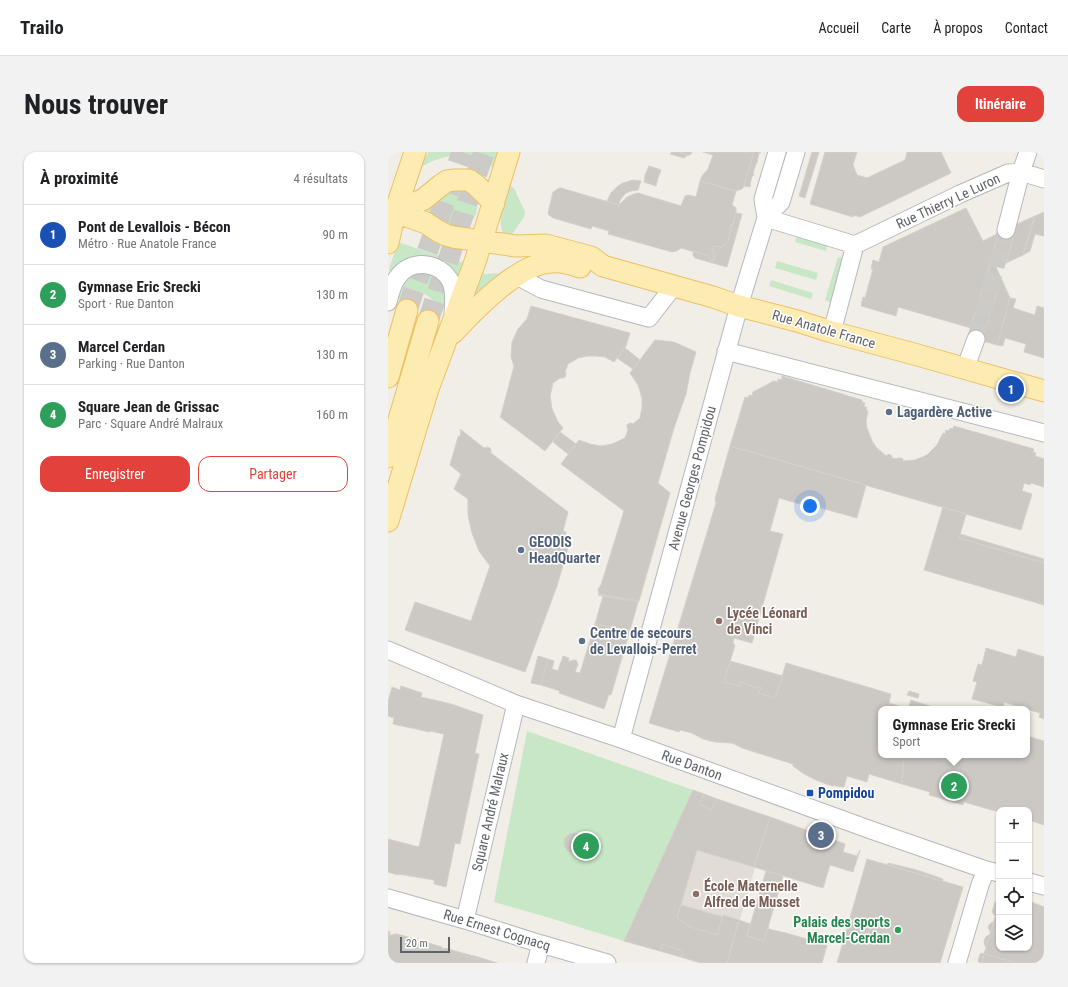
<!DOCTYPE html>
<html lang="fr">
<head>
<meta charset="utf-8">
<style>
  body { margin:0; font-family:"Roboto Condensed",sans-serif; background:#f2f2f2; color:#202124 }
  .controls { position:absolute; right:12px; bottom:12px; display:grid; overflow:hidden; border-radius:8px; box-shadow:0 1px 3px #0004 }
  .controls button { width:36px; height:36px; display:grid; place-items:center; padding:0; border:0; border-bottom:1px solid #e0e0e0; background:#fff; color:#202124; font:20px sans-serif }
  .scale { position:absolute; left:12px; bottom:10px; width:50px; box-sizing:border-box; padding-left:4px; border:2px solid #5f6368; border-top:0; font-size:11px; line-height:14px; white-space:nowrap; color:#5f6368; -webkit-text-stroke:3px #fff; paint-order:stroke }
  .you { position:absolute; left:422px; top:354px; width:14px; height:14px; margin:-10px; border:3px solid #fff; border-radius:50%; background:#1a73e8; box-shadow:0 0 0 6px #1a73e833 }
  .badge { display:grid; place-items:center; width:26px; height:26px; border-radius:50%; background:#e3413c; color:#fff; font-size:13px; font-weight:700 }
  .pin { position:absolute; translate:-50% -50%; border:2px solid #fff; box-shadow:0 1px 4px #0006 }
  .popup { position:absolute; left:490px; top:554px; width:152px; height:52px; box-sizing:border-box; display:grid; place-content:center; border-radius:8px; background:#fff; filter:drop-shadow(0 1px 3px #0005); font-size:13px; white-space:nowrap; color:#757577 }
  .popup b { font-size:15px; color:#202124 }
  .popup::after { content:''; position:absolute; left:50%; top:100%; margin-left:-8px; border:8px solid transparent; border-top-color:#fff }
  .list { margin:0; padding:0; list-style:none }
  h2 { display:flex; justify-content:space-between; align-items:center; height:52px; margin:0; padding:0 16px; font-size:17px }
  h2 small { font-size:13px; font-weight:400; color:#757577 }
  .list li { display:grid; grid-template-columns:26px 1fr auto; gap:12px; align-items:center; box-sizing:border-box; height:60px; padding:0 16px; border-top:1px solid #e0e0e0 }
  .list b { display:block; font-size:15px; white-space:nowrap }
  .list p { margin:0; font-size:13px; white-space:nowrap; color:#757577 }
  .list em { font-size:13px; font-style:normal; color:#757577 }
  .actions { display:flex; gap:8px; padding:12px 16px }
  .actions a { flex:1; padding:9px 0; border:1px solid #e3413c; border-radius:12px; text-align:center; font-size:14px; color:#e3413c }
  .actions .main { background:#e3413c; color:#fff }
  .icon { flex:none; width:22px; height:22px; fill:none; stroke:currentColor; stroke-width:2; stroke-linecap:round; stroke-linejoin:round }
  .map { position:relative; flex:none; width:656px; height:811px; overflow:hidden; border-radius:12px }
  header { display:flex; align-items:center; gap:24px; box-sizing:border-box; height:56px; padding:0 20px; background:#fff; border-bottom:1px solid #e0e0e0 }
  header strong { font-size:19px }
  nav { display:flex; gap:22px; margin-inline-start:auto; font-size:14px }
  .intro { display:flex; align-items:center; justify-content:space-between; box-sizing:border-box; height:96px; padding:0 24px }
  h1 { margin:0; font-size:28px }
  .button { padding:10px 18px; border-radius:12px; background:#e3413c; color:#fff; font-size:14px; font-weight:700 }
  main { display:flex; gap:24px; padding:0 24px }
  aside { flex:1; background:#fff; border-radius:12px; box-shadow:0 1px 3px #0004 }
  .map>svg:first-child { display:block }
</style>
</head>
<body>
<header>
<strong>Trailo</strong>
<nav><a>Accueil</a><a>Carte</a><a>À propos</a><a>Contact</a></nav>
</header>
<div class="intro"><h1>Nous trouver</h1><a class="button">Itinéraire</a></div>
<main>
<aside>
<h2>À proximité<small>4 résultats</small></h2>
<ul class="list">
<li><span class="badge" style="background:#1a4fb4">1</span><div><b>Pont de Levallois - Bécon</b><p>Métro · Rue Anatole France</p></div><em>90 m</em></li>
<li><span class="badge" style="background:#2e9e5b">2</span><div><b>Gymnase Eric Srecki</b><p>Sport · Rue Danton</p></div><em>130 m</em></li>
<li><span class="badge" style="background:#5c6f8a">3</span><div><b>Marcel Cerdan</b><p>Parking · Rue Danton</p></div><em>130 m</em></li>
<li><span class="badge" style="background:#2e9e5b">4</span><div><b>Square Jean de Grissac</b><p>Parc · Square André Malraux</p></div><em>160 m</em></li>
</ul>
<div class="actions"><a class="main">Enregistrer</a><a>Partager</a></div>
</aside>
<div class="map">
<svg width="656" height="811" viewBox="0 0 656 811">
  <rect width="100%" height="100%" fill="#f1eee8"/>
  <path fill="#e1ddd6" d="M305 638 382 665 339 811H313L236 789Z"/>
  <path fill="#c8e7c6" d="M40 0H112L108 16C100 15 95 8 88 6 69 0 50 5 33 15Z
    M122 34 126 36 137 60 136 65 123 84 115 81C109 67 116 49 120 35Z
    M72 37C104 47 85 83 62 75 59 73 56 71 54 69 49 66 43 63 39 58L41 55 63 38Z
    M410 81 440 90 438 99 407 90Z
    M10 90 66 109 77 110 72 125 70 126 65 119H2L1 117Z
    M450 105 457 107 444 151 437 148Z
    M389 109 430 121 428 128 387 116Z
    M36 120C40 121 47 122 50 126 61 135 58 149 54 161L51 160C44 139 24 134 9 149 14 126 12 126 36 120Z
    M115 121 86 146 83 144 95 122Z
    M383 128 425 141 423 147 381 134Z
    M139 579 305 638 236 789 162 766 106 750Z"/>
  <path fill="#ccc9c5" stroke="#d5d0c7" d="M284 0H290L300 3 296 6 282 2Z
    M290 0H304L302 3H300Z
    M315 0H366L356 34 354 37 348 39 312 29 314 24 320 17 325 3Z
    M366 0H373L371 1 369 10V11L368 12 365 21 366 23 364 24 362 33 363 34 361 35 356 34Z
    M424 0H431L417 46 411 44Z
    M437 0H469L465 13 469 23 479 26 517 8 519 0H553L563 21 472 65 465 63V65L422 52Z
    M261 14 273 18 270 26 268 34 256 30 257 23Z
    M245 28 253 29 250 38 243 39 238 41 232 48 231 53 219 49 223 41 230 34 235 31Z
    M312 29 348 39 344 53 348 56V61L345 73H343L342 78H343L340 90 337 93 333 95 326 94 324 102H327L326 108H322L320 104 293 96 289 99 284 100 220 82 221 79 204 74 203 77 165 66 161 63 160 61 165 40 171 36H173L231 53 239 45 246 42 250 41 293 54 297 44 301 43 308 45Z
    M578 56 595 89 611 81 583 176 510 155 508 164 473 154 475 145 477 146 485 117H483L485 108 491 110 495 95Z
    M656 60V84L647 82 642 99 635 103 647 64Z
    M348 61 354 62 339 115 307 106 305 103V99L320 104 322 108H326L327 102H324L326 94 333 95 337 93 340 90 343 78H342L343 73H345Z
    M647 64 635 103 618 111 629 72Z
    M629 72 618 111 608 115 613 126 595 189 580 184 611 81Z
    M613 126 622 146 609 193 595 189Z
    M622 146 628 147 625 156 647 163 649 154 656 156V206L636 200 638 192 617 186 615 194 609 193Z
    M143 154 242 181 238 194 226 210 217 205 208 204H200L190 206 180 212 177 220 178 222 177 225 175 226H172L165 231 162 244 164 257 170 270 175 276 157 299 112 265 113 263 126 214 123 205 124 190 130 177 139 167Z
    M267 188 286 190 308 200 302 221 298 242 286 276 270 331 282 341 251 449 211 442 210 437 213 433 236 359 173 312 191 288 202 292 213 294 224 292 237 286 240 278 239 275V273L242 271 245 272 252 266 254 256V247L252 239 250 233 242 221Z
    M237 196 252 208 245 217 229 206Z
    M394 224 474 248V250L477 251 476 255H479L478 258 480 259 478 269 479 276 484 289 488 295 498 304 501 302 504 304V306L509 307 510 306H513L515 307V309L527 308 539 303 549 293 555 281 557 282 558 278 561 279 562 276 565 277 566 274 646 297 645 300 648 301 647 304 656 307V335L643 331 642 333 636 331 634 339 644 342 633 378 342 294 357 245 360 246 361 243 364 244 365 240 386 229 390 230V227L394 228Z
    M72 277 96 296 99 295 102 296 103 298V301L180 360 171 394 180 396 169 434 137 520 17 478 27 450 83 469 102 414 91 399 84 381 80 363V347L66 337 73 322 62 313 70 285 72 284 73 279Z
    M172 280 188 292 180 302 165 290Z
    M342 294 478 333 469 366 419 352V354L391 346 382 379 395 382 364 491 346 486 345 492 347 493 336 530 352 534 353 529 355 530V531L370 536 371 535H373L371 541 387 546 391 532H392L398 511 503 542 501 551 520 557H493V603H516L514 632 481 622 479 630 459 624 456 635 441 633 428 628 416 622 405 614V612L354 596 344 591 327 590 315 587 304 581 292 578 291 580 261 571 328 351 327 347Z
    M555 355 578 362 571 386 656 411V453L536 418Z
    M175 379 178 380 176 387 173 386Z
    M572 382 656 407V411L571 386Z
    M211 442 251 449 250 450 210 443Z
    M215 444 250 450 242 478 207 472Z
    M207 472 242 478 223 543 221 542 216 557 171 541 172 539 153 533 160 507 166 509 164 517 170 519 175 504 181 506 180 509H182L185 508H188L190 512 187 520 192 521Z
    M598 496 628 505 630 497 656 505V567L651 565 652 561 616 550 615 555 584 547 589 530 585 529 590 512 594 513Z
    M150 504 160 507 153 533 143 531Z
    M342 509 395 524 387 546 371 541 373 535H371L370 536 355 531V530L353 529 352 534 336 530Z
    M13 534 34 541 33 545 63 552 95 563 87 601 91 602 72 692 67 691 58 735 46 732V728L10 722V723L0 720V687L31 695 56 582 42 579V580L5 572 6 566 0 564V550L4 535 12 538Z
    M521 539 531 542 530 546 519 543Z
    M523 548 551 557H520Z
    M639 584 656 589V673L641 668V658H611V660L576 650 575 653 541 643 542 640 514 632 516 603H639Z
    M305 638 316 642 311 652 323 658 329 647 382 665 366 715 309 698 289 766 302 775 329 783 335 763 351 768 339 811H313L293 805 295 799 274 792 272 799 236 789Z
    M316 642 329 647 323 658 311 652Z
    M382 665 457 692 455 700 469 704 472 698 465 720 442 713 435 736 366 715Z
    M176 691a10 10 0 1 1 20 0a10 10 0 1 1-20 0Z
    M479 707 575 735 552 811H449Z
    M500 711 529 718 555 727 554 729 500 713Z
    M378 719 395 724 376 789 359 784Z
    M610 744H611V752L608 751Z
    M641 749 656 755V797L655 811H629L596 802 611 752V796H641Z
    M607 750 611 752 607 764 604 760Z
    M293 753 335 765 329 783 302 775 289 766Z
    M351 768 362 772 359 784 376 789 380 775 381 776 380 777 398 781 439 793 434 811H339Z
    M604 770 606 771 603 781 600 776 601 773Z
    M0 779 2 780 1 783H4L6 782H9L20 785 19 787 26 789 27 787 31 788 28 791H31L34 789 54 795V796L57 797V796L78 802 77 804 90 808V805L109 811H0Z
    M600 783H602L598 795 597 794 596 789 597 786Z
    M20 785 27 787 26 789 19 787Z
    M274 792 295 799 293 805 272 799Z
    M594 801 596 802 594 811H592L590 809 592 802Z
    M78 802 90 805V808L77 804Z
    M596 802 629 811H594Z"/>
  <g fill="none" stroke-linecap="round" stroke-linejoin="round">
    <path stroke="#cccbc8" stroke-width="17" stroke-dasharray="17 8" stroke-linecap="butt" d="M588 187 618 78"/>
    <path stroke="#cccbc8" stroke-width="21" stroke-dasharray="21 10" stroke-linecap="butt" d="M19 158 74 0
      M40 169 96 0"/>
    <defs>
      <path id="minor" d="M378 66 467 93
        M378 66 375 47 389 0
        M618 78 633 20 640 0
        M467 93 572 42 620 21 633 20 656 27
        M129 124 153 137 261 166 286 134
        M0 150C2 142 4 133 9 126 22 106 52 109 63 130 67 140 66 151 65 161
        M444 180 467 93
        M338 199 656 281
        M577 217 588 187
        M0 498 128 552 233 587 483 678 598 718 611 721
        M233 587 351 154 378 66 393 50 408 0
        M641 730 656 734
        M0 746 77 768 153 792 219 811
        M77 768 128 552
        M148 811 153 792
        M569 811 592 733 598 718"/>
      <path id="major" d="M0 59 7 60 38 71 50 79 58 83 65 85 94 89 128 94 158 93 203 105 215 114 325 145 351 154 409 169 444 180 526 202 656 239
        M7 60 36 47 53 33 59 29 67 28H81L88 33 106 51
        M0 91 7 60 27 0
        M65 181C87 157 131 111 164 110 174 109 183 112 192 115
        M0 225 19 158
        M0 305 40 169
        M0 369 40 237 87 110 121 0"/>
    </defs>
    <use href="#minor" stroke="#b5b8bc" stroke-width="19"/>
    <use href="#major" stroke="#ecc065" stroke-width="23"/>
    <use href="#minor" stroke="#fff" stroke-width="17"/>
    <use href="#major" stroke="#fcecb2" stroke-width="21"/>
  </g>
  <g fill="#5c6f8a" stroke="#fff" stroke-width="1.5">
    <circle cx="501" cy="260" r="4"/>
    <circle cx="133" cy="398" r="4"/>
    <circle cx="194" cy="489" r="4"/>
  </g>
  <g fill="#8d6e63" stroke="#fff" stroke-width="1.5">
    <circle cx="331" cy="469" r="4"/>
    <circle cx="308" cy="742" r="4"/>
  </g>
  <rect fill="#1a4fb4" stroke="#fff" stroke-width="1.5" x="418" y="637" width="8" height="8" rx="2"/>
  <circle fill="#2e9e5b" stroke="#fff" stroke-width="1.5" cx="510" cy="778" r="4"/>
  <g text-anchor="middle" stroke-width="3" stroke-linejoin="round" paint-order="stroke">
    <g font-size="14" fill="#5f6368" stroke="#fff">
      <text transform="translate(560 49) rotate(-25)" y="5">Rue Thierry Le Luron</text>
      <text transform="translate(436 177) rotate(16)" y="5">Rue Anatole France</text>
      <text transform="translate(304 326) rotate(-75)" y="5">Avenue Georges Pompidou</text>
      <text transform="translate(304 613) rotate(20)" y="5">Rue Danton</text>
      <text transform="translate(102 660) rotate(-77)" y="5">Square André Malraux</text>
      <text transform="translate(109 778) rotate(17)" y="5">Rue Ernest Cognacq</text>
    </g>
    <g font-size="14" font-weight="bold" fill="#4e5e75" stroke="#fff" text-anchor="start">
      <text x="509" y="265">Lagardère Active</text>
      <text x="141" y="395">GEODIS<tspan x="141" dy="16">HeadQuarter</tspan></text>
      <text x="202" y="486">Centre de secours<tspan x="202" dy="16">de Levallois-Perret</tspan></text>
    </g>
    <g font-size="14" font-weight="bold" fill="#785e54" stroke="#fff" text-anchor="start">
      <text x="339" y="466">Lycée Léonard<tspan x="339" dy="16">de Vinci</tspan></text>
      <text x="316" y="739">École Maternelle<tspan x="316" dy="16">Alfred de Musset</tspan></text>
    </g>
    <g font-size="14" font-weight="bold" fill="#164399" stroke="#fff" text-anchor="start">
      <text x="430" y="646">Pompidou</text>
    </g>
    <g font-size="14" font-weight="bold" fill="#27864d" stroke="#fff" text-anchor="end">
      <text x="502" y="775">Palais des sports<tspan x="502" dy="16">Marcel-Cerdan</tspan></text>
    </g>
  </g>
</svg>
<div class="controls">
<button>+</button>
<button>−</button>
<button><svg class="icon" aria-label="locate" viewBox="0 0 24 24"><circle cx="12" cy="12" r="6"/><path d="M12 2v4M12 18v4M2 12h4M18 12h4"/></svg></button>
<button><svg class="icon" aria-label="layers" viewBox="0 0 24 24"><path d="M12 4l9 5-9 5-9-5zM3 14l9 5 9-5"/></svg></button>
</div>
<div class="scale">20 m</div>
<div class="you"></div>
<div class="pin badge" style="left:623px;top:237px;background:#1a4fb4">1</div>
<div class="pin badge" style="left:566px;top:634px;background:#2e9e5b">2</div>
<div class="popup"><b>Gymnase Eric Srecki</b>Sport</div>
<div class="pin badge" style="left:433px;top:683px;background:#5c6f8a">3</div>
<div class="pin badge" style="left:198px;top:694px;background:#2e9e5b">4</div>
</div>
</main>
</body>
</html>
